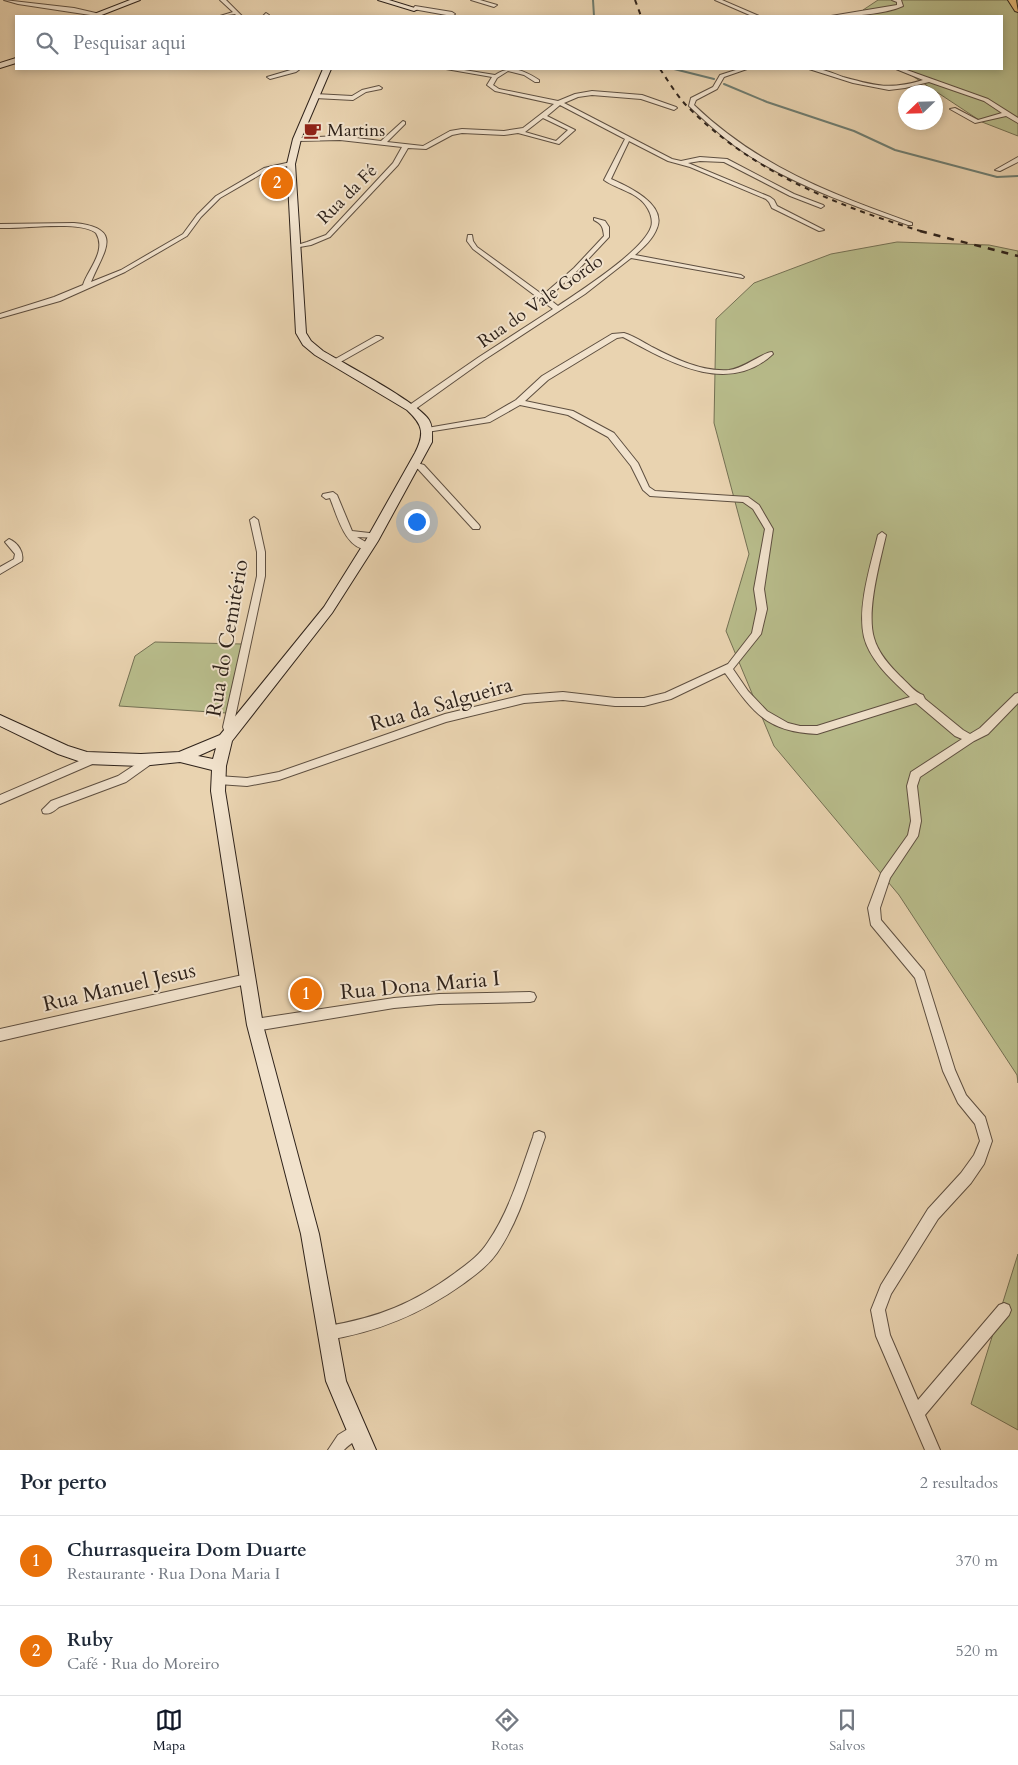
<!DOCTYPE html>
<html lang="pt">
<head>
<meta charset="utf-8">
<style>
  body { margin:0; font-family:Cardo,serif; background:#f6f6f7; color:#1f2937 }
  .compass { position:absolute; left:898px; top:85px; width:45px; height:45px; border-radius:50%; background:#fff; box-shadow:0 2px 8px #0003; rotate:247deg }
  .you { position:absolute; left:416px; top:521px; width:18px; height:18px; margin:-12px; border:4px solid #fff; border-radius:50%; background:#1a73e8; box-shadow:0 0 0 8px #1a73e833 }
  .badge { display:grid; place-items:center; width:32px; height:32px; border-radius:50%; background:#111827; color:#fff; font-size:16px; font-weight:700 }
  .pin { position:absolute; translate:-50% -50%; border:2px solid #fff; box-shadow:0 1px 5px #0006 }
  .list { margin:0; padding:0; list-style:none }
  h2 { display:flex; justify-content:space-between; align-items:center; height:65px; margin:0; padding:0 20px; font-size:21px }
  h2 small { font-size:16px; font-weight:400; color:#747a83 }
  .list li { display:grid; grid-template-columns:32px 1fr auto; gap:15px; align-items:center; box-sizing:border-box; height:90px; padding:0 20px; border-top:1px solid #e0e1e3 }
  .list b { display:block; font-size:19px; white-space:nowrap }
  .list p { margin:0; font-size:16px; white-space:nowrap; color:#747a83 }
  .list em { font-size:16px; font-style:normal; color:#747a83 }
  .icon { flex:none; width:28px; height:28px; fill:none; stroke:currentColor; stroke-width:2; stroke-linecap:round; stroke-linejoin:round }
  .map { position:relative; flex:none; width:1018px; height:1450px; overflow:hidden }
  .search { position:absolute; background:#fff; box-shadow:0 2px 8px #0003; left:15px; right:15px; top:15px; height:55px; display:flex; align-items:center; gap:12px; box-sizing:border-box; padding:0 18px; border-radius:0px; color:#747a83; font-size:19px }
  .sheet { height:245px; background:#fff }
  nav { display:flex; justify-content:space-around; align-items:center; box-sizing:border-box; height:70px; border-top:1px solid #e0e1e3; background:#fff; font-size:14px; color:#747a83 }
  nav a { display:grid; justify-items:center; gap:2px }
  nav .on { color:#111827 }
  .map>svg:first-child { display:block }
</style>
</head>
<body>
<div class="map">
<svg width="1018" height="1450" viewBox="0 0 1018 1450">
  <rect width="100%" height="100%" fill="#e9d3b0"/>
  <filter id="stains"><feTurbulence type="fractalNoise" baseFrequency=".004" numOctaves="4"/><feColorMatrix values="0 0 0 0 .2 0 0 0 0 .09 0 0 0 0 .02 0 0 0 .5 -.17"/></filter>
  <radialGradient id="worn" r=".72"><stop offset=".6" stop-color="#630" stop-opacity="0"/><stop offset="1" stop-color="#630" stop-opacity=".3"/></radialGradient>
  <path fill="#b8bc8b" stroke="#747053" d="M878 0H1018V136L982 122 902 69H1002V16H864L863 10Z
    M897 242 989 245 1018 251V1083L1017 1075 899 895 774 746 726 631 749 554 714 423 716 319 754 283 831 254Z
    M155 642 242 644 226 713 119 706 135 656Z
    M1018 1254V1430L971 1404Z"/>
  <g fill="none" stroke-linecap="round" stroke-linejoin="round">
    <path stroke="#6e7c70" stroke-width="2" d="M593 0 594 16
      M647 69H652
      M674 69 714 79
      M724 84 767 102 854 131 895 150 997 177 1018 176"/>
    <defs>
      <path id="street" d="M4 0 74 8 100 14 97 16 18 4Z
        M220 0H226L242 16H237L235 14 220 16 233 12Z
        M471 0H480L497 5 494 7Z
        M715 0H722L759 16H752Z
        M892 0H901L903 6C886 14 850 17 831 16L897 5V2Z
        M415 6 452 12 455 14 452 16 413 9Z
        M266 13 269 15 268 16H263Z
        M294 69H300L296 72 270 79 267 77Z
        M446 69H458L495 75C510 64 525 71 539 80V82H535L524 75 508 71 497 78 493 85 499 89 558 101 575 94 592 91 642 95 676 107 677 108 674 110 641 99 592 95 578 97 564 103 672 159 681 161 700 157 727 159 794 194 823 205 824 206 821 208 790 196 724 162 700 161 688 163 770 197 774 200 777 206 824 230 819 231 772 208 769 202 766 199 690 167 668 161 629 141 611 179C627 186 667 204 657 228 653 239 644 247 635 255L741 275 744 277 743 278 631 258 585 294 484 360 414 410H408V406L479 357 553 309 473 249 467 241 468 235H472L473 241 477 247 543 295 574 268 604 236C603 227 602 224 594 220V218L605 221 609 227V237L578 270 548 298 558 306C580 291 643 251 651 227 653 222 651 214 648 209 639 192 618 190 604 180L625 139 560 105 547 116 575 130 559 144 518 133 504 135 462 133 452 135 426 149 408 148 398 165 330 237 311 245 294 248V246L307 242 326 235 393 163 402 147 340 140 297 141 294 139 295 138 340 136 381 141 403 121 405 122V124L387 142 423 146 450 131 462 129 504 131 523 128 554 104 495 91 487 85 492 77ZM543 118 568 130 556 141 525 132Z
        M739 69H747L724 77 717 89 696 100 694 105C759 167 829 193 912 223V225H908C849 204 786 183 735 146 719 134 704 120 689 106L691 98 713 87 720 75Z
        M809 69C821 68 832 73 843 77 876 86 890 90 923 80L896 69H904L988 99 1018 118V123L1006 116 975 123 950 109 955 108 978 120 1002 113 984 101 929 82 905 88 889 90 853 83Z
        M379 86 382 88 381 89 366 92 353 100 315 98 312 96 315 94 352 96 362 90Z
        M1018 157V162L1000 171 995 170Z
        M291 162 294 164 293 165 268 170 220 198 201 217 187 236 125 272 60 301 0 318V314L54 297 83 285C88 269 107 251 96 233 81 220 22 229 0 228V224L74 223C126 228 103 252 91 282L121 270 183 234 197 215 216 196 264 168Z
        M624 333C634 336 643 342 652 347 675 359 702 372 729 370 745 368 763 352 772 352L773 354C727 397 668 361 623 337L617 338 548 380 525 401 573 411 614 433 638 463 649 487 655 491 748 497 759 505 773 529 764 589 767 609 761 634 733 669 748 691 767 711 788 723 800 726H817L910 697C893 681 870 661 864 637 857 607 871 564 878 535L882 532 886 535C880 562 866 611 874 638 878 653 890 666 900 676 907 682 915 693 923 695L925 699 963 730 970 734 980 728 1015 694 1018 693V703L988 734 974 741 920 777 917 786 921 821 918 836 890 878 880 908 881 920 924 971 955 1070 966 1095 985 1117 992 1141 984 1164 971 1183 938 1219 891 1294 885 1310 890 1335 918 1400 999 1305 1004 1303 1009 1305 1011 1310 1009 1315 925 1415 940 1450H925L876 1336 871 1310 881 1285 928 1209 961 1173 974 1155 980 1141 975 1124 958 1103 943 1071 915 978 871 925 868 908 881 873 908 835 911 821 907 786 911 772 962 739 955 736 916 703 817 734C766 732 753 712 725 673L671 699 644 706H615L563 700 524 703 446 722 279 780 247 786 218 784 214 783 213 780 214 777 218 776 247 778 279 772 445 714 524 695 563 692 615 698H644L665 693 728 664 752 633 757 609 754 589 765 529 753 509 743 502 650 496 643 490 631 466 608 437 568 415 520 405 490 422 427 432 423 430 427 428 485 418 516 400 542 376 612 334Z
        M376 336H379L383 338 337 364H331L330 362Z
        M414 462 424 465 479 525 480 527 479 529H473L418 469 411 467 410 465Z
        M333 492 337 495 352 531 378 534 379 536 378 538 357 537 371 545 372 547 371 549C346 553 337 515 330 498L326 499 322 496 323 494Z
        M254 517 258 520 265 552V576L233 727 235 733 234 736H226L223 727 257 576V552L250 520Z
        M9 539C18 543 24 552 22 561L0 574V567L14 559 15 554 5 542Z
        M93 755 97 756 98 759 97 762 0 804V795Z
        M150 755 154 756 155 759 154 762 126 782 59 807C54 811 50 815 43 813L42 810 51 801 118 776Z
        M247 974 251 975 253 979 251 983 247 984 0 1041V1029Z
        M530 992 534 993 536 997 534 1001 530 1002 439 1004 394 1008 255 1031 251 1029 249 1025 251 1021 255 1019 394 998 439 994Z
        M539 1131 544 1133 545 1137C531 1176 521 1218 497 1253 488 1266 475 1275 463 1284 421 1314 378 1332 327 1340L322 1338 320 1333 322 1328 327 1326C378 1318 414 1303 455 1273 467 1264 480 1255 488 1242 510 1210 520 1173 533 1137L534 1133Z
        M356 1424 361 1426 363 1431C360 1440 350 1443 344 1450H328L338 1435Z"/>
      <path id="secondary" d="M130 0H140L99 16H89Z
        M378 0H389L418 9 414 11Z
        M16 58V63L0 68V63Z
        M323 69H331L301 139 295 164 306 333 311 341 323 351C343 363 419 403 429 420 433 427 432 434 432 442L378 541 332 613 232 741 226 766 225 791 263 1025 319 1234 346 1381 376 1450H355L326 1381 301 1234 247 1025 211 791 212 770 180 762 141 766 87 764 58 754 0 726V715L68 746 87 752 141 754 179 752 220 735 324 607 366 540 415 453C425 433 423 425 407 410L315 355 303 345 296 333 287 164 293 139ZM216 748 213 759 198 756Z"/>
      <path id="primary" d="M1008 0H1016L1018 12 1015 11Z"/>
    </defs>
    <use href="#street" stroke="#5e4f40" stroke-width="2"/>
    <use href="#secondary" stroke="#2f231b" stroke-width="2"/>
    <use href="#primary" stroke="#2f231b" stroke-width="2"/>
    <use href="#street" fill="#f1e2cc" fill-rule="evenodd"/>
    <use href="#secondary" fill="#f1e2cc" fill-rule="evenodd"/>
    <use href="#primary" fill="#e4ba78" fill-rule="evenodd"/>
    <path stroke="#2f231b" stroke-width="2" stroke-dasharray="5 5" stroke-linecap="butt" d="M635 0 641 16
      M660 69C669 82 678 98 690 109 753 172 839 207 924 232"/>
    <path stroke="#2f231b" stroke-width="2.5" stroke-dasharray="7 7" stroke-linecap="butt" d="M920 231 1018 256"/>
  </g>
  <defs>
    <symbol id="cafe-bare" viewBox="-9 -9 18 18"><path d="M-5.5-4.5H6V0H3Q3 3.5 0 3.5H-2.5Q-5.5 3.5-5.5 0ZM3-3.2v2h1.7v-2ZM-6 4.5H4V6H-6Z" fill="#8f2418" stroke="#f1e2cc" stroke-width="2.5" paint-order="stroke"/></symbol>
  </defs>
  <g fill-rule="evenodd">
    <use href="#cafe-bare" x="300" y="118" width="25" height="25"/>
  </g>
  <g text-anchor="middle" stroke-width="4" stroke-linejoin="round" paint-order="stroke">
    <g font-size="18" fill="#2f231b" stroke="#f1e2cc" text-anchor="start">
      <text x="327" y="136">Martins</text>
    </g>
    <g font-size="18" fill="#2f231b" stroke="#f1e2cc">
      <text transform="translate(347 194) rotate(-45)" y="6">Rua da Fé</text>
      <text transform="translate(540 301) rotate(-35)" y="6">Rua do Vale Gordo</text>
    </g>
    <g font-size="21" fill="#2f231b" stroke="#f1e2cc">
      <text transform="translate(227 638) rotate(-80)" y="7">Rua do Cemitério</text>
      <text transform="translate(441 704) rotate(-16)" y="7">Rua da Salgueira</text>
      <text transform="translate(420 985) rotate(-5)" y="7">Rua Dona Maria I</text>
      <text transform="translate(119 987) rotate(-13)" y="7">Rua Manuel Jesus</text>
    </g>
  </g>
  <rect width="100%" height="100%" filter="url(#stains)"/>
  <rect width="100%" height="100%" fill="url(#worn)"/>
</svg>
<svg class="compass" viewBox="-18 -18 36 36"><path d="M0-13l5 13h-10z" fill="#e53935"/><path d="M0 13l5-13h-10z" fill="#747a83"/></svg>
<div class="you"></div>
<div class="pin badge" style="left:306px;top:994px;background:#e8710a">1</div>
<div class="pin badge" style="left:277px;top:183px;background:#e8710a">2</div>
<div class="search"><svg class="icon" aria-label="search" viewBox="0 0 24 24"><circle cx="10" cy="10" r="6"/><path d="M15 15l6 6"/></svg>Pesquisar aqui</div>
</div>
<section class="sheet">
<h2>Por perto<small>2 resultados</small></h2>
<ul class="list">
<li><span class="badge" style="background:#e8710a">1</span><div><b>Churrasqueira Dom Duarte</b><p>Restaurante · Rua Dona Maria I</p></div><em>370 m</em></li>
<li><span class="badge" style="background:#e8710a">2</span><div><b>Ruby</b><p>Café · Rua do Moreiro</p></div><em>520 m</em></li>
</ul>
</section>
<nav>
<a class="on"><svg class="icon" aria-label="map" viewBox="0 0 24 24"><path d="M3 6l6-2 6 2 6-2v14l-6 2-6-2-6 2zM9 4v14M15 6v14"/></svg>Mapa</a>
<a><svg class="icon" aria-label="directions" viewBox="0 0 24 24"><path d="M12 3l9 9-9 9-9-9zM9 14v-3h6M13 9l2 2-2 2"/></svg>Rotas</a>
<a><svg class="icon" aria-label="saved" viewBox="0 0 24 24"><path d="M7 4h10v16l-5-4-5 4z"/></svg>Salvos</a>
</nav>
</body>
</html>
